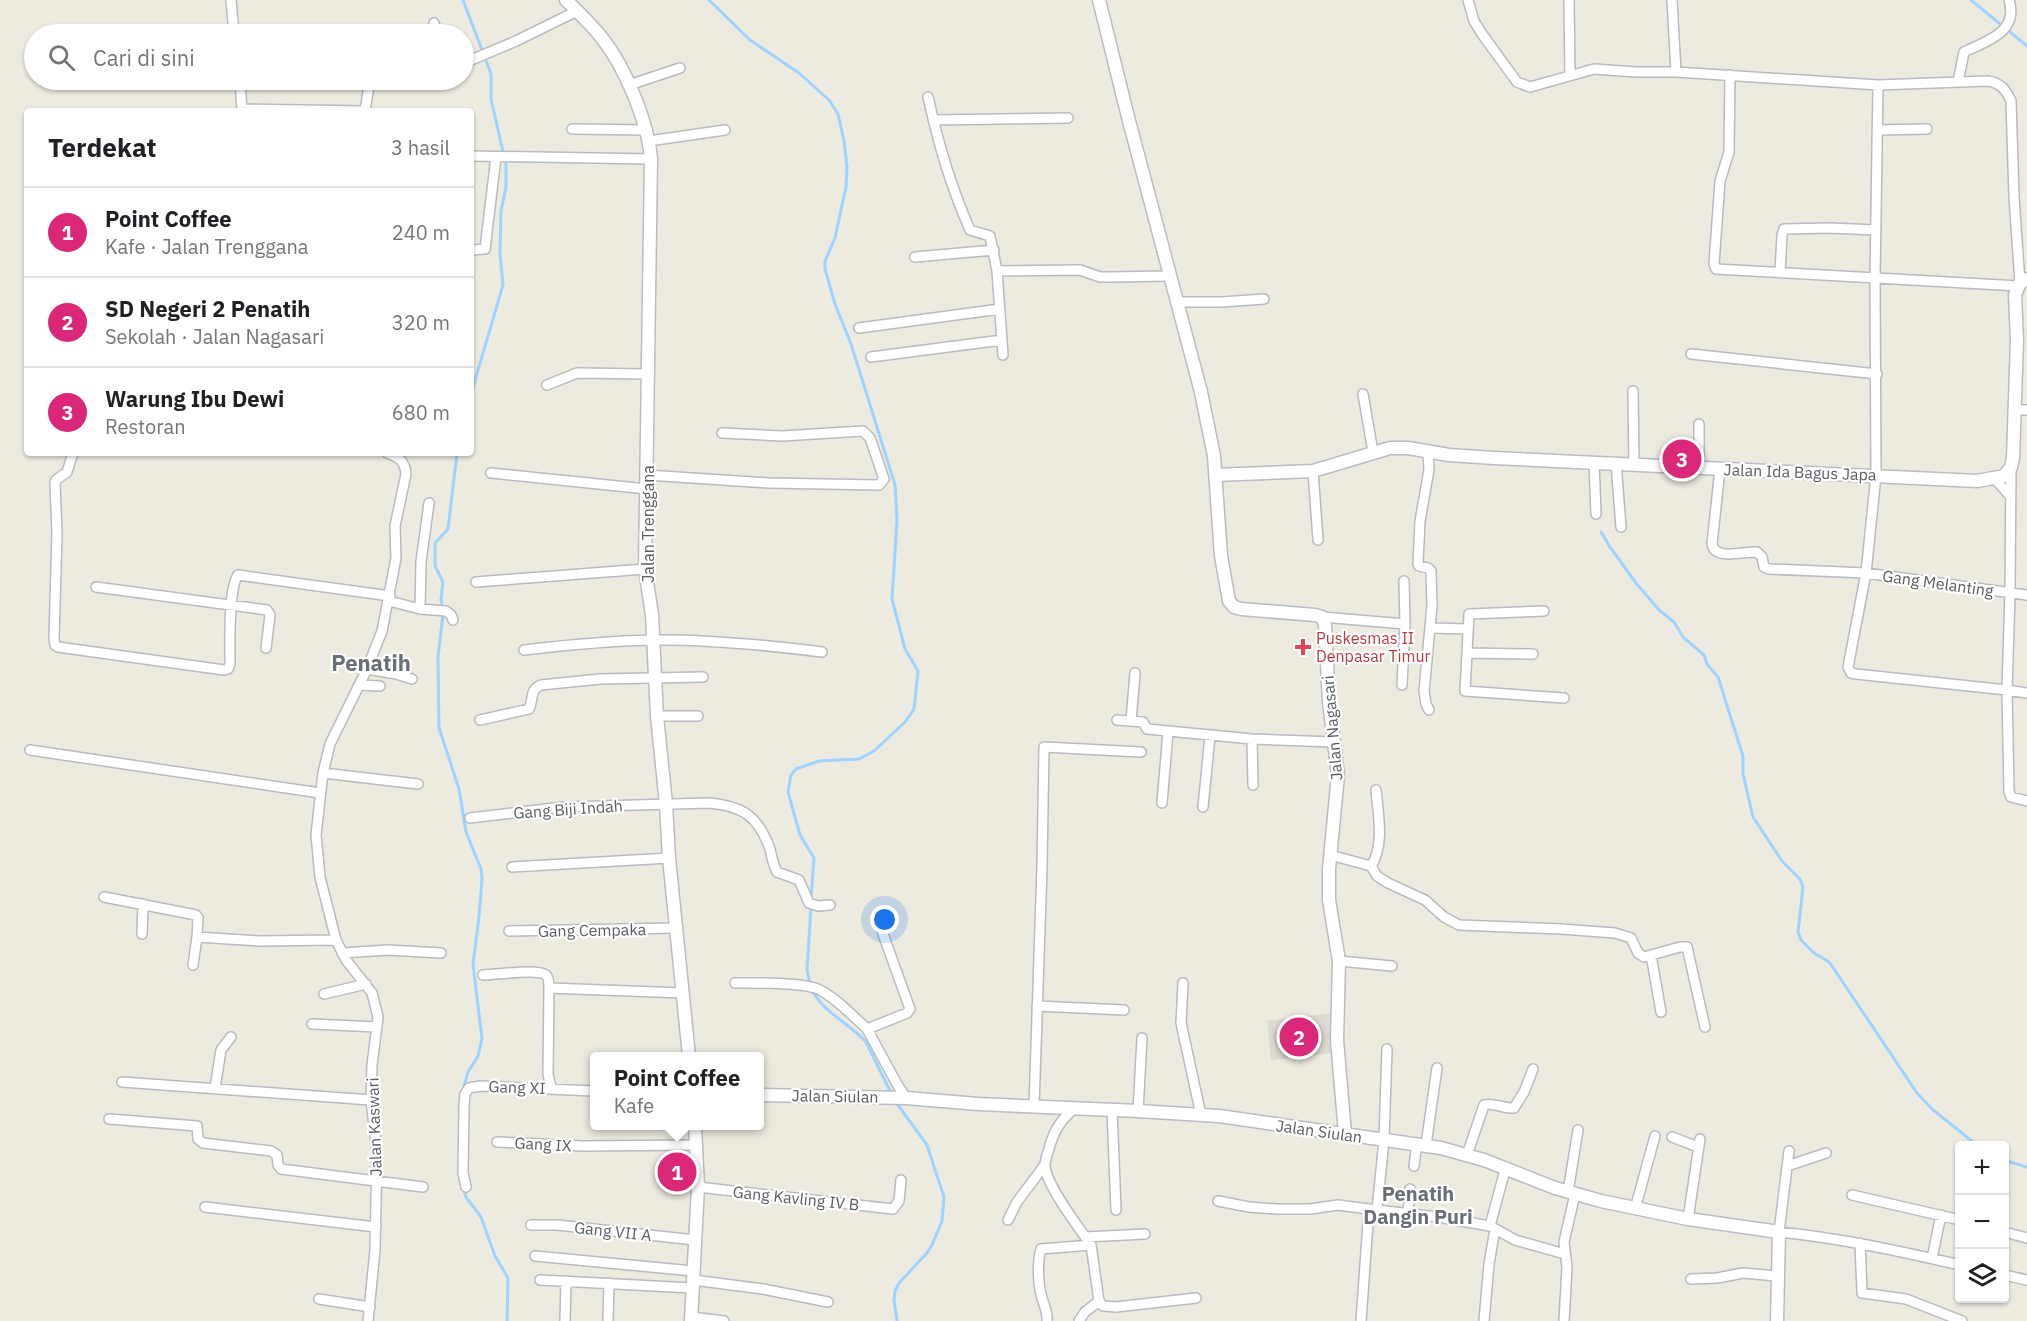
<!DOCTYPE html>
<html lang="id">
<head>
<meta charset="utf-8">
<style>
  body { margin:0; font-family:"IBM Plex Sans",sans-serif; background:#f2f2f2; color:#202124 }
  .controls { position:absolute; right:18px; bottom:18px; display:grid; overflow:hidden; border-radius:6px; box-shadow:0 2px 4px #0004 }
  .controls button { width:54px; height:54px; display:grid; place-items:center; padding:0; border:0; border-bottom:2px solid #e0e0e0; background:#fff; color:#202124; font:30px sans-serif }
  .you { position:absolute; left:885px; top:920px; width:21px; height:21px; margin:-15px; border:4px solid #fff; border-radius:50%; background:#1a73e8; box-shadow:0 0 0 9px #1a73e833 }
  .badge { display:grid; place-items:center; width:39px; height:39px; border-radius:50%; background:#db2777; color:#fff; font-size:20px; font-weight:700 }
  .pin { position:absolute; translate:-50% -50%; border:3px solid #fff; box-shadow:0 2px 6px #0006 }
  .popup { position:absolute; left:590px; top:1052px; width:174px; height:78px; box-sizing:border-box; display:grid; place-content:center; border-radius:6px; background:#fff; filter:drop-shadow(0 2px 4px #0005); font-size:20px; white-space:nowrap; color:#757577 }
  .popup b { font-size:22px; color:#202124 }
  .popup::after { content:''; position:absolute; left:50%; top:100%; margin-left:-12px; border:12px solid transparent; border-top-color:#fff }
  .list { margin:0; padding:0; list-style:none }
  h2 { display:flex; justify-content:space-between; align-items:center; height:78px; margin:0; padding:0 24px; font-size:26px }
  h2 small { font-size:20px; font-weight:400; color:#757577 }
  .list li { display:grid; grid-template-columns:39px 1fr auto; gap:18px; align-items:center; box-sizing:border-box; height:90px; padding:0 24px; border-top:2px solid #e0e0e0 }
  .list b { display:block; font-size:22px; white-space:nowrap }
  .list p { margin:0; font-size:20px; white-space:nowrap; color:#757577 }
  .list em { font-size:20px; font-style:normal; color:#757577 }
  .icon { flex:none; width:33px; height:33px; fill:none; stroke:currentColor; stroke-width:2; stroke-linecap:round; stroke-linejoin:round }
  .map { position:relative; flex:none; width:2027px; height:1321px; overflow:hidden }
  .search { position:absolute; background:#fff; box-shadow:0 2px 4px #0004; left:24px; top:24px; width:450px; height:66px; display:flex; align-items:center; gap:15px; box-sizing:border-box; padding:0 21px; border-radius:33px; color:#757577; font-size:22px }
  .panel { position:absolute; background:#fff; box-shadow:0 2px 4px #0004; left:24px; top:108px; width:450px; height:348px; border-radius:6px }
  .map>svg:first-child { display:block }
</style>
</head>
<body>
<div class="map">
<svg width="2027" height="1321" viewBox="0 0 2027 1321">
  <rect width="100%" height="100%" fill="#edebe0"/>
  <path fill="#dddacf" d="M1330 1013 1331 1053 1271 1060 1267 1021Z"/>
  <g fill="none" stroke-linecap="round" stroke-linejoin="round">
    <path stroke="#9ed2ff" stroke-width="3" d="M463 0 491 74V99L506 165V187L501 211 500 254 503 285 471 394
      M709 0 750 40 799 73 829 100 838 114 844 141 847 167 846 187 835 238 825 261V269L835 304 851 344 895 485 897 520 892 599 905 649 918 671 914 709 905 722 874 751 859 759 819 761 796 769 791 775 788 792 800 835 814 858 811 900
      M1971 0 2027 46
      M457 453 448 529 435 543V566L443 582 441 599 443 614 438 657 439 728 459 789 466 832 481 869 482 878 479 917 473 964 482 1039 478 1056 468 1072 460 1100
      M1601 532 1610 547 1636 583 1659 610 1674 622 1683 637 1704 655 1707 664 1718 677 1743 756V774L1753 817 1782 861 1800 879 1803 887 1798 932 1801 940 1814 953 1829 962 1834 969 1917 1093 1932 1109 1978 1146
      M810 984 807 969 811 907
      M812 990C824 1013 849 1023 866 1042L892 1095
      M895 1101 927 1145 944 1197 942 1221 932 1245 927 1253 899 1283 895 1291 894 1300 897 1321
      M2004 1160 2027 1167
      M463 1187 466 1197 481 1217 495 1256 508 1278 507 1321"/>
    <defs>
      <path id="street" d="M231 0 234 34
        M1468 0 1474 21 1482 34 1517 82 1530 87 1594 69 1636 72H1676L1878 85 1988 81C2001 83 2006 90 2011 101L2014 197 2020 283
        M1569 0 1570 74
        M1672 0 1676 72
        M434 23 438 34
        M464 63 516 41 577 11
        M1730 75 1729 152 1720 181 1714 264 1716 269 2019 286
        M240 80 242 111
        M1958 82 1964 52C1987 41 2019 32 2009 0
        M629 85 680 68
        M1878 85 1875 279 1876 475 1866 573 1848 667 1851 673 1856 674 2007 690 2009 791 2011 797 2027 801
        M928 97C939 146 950 184 970 230L990 236 997 271 1080 270 1100 277H1110L1169 276
        M242 109 366 111
        M365 111 370 80
        M933 120 1068 118
        M572 129 646 130
        M1877 130 1927 129
        M649 141 725 130
        M471 156 651 159
        M471 250 485 249 496 157
        M915 257 994 250
        M997 271 1003 355
        M1780 272 1782 235 1784 229 1830 228 1876 230
        M1178 302H1222L1264 299
        M859 328 1000 309
        M1691 354 1877 374
        M871 357 1002 340
        M547 385 577 373 647 374
        M1633 391 1634 465
        M1363 394 1373 452
        M2015 410H2027
        M1428 452 1429 470 1420 521 1418 564 1419 566 1428 568 1431 571 1432 606 1424 691 1426 704 1429 710
        M73 453 67 472 56 480 55 483 57 533 54 639 55 645 58 647 224 670 228 669 230 664C230 645 228 589 238 575L390 596
        M1594 462 1596 514
        M1616 463 1621 527
        M2011 467 2010 593 2007 690 2027 693
        M1699 468V424
        M1720 469 1712 544C1715 561 1744 551 1757 552L1762 557 1764 567 1769 569 1866 573 2027 595
        M1313 471 1318 540
        M491 473 647 489
        M647 475 769 483 879 485 884 479 870 438 863 431 782 436 722 433
        M1995 479 2011 497
        M476 582 645 569
        M96 587 267 610 270 615 266 648
        M389 601 420 609 446 611 451 615 453 620
        M420 609 421 562 429 503
        M1544 611 1469 614 1465 691 1564 698
        M1322 617 1405 624 1404 581
        M1430 628 1468 629
        M524 650C566 645 609 641 652 640 709 639 766 645 822 652
        M1467 653 1533 654
        M367 669 396 674 412 679
        M359 685 380 686
        M1402 685 1405 624
        M657 716H698
        M480 720 529 709C534 699 529 690 541 685L600 679 703 677
        M1117 720 1143 722 1147 729 1252 739 1334 742
        M1131 721 1135 673
        M1252 739 1253 785
        M30 750 320 793
        M323 773 418 784
        M1162 803 1168 732
        M1203 807 1210 736
        M470 818 563 807 709 803C743 806 758 816 770 849 772 857 773 865 777 872L799 880 809 903 818 906 830 905
        M1330 855 1371 866C1385 845 1378 814 1376 790
        M1371 866 1377 876 1388 883 1425 900 1444 917 1459 925 1561 929 1615 933 1631 938 1638 953 1644 957 1680 947H1687L1705 1027
        M512 867 669 858
        M104 897 196 915 198 918 197 937 259 941 336 940
        M878 920 910 1009 907 1013 867 1029 897 1084 906 1098
        M509 931 676 928
        M142 934 143 904
        M342 953 388 950 441 953
        M1651 955 1661 1012
        M1339 961 1392 966
        M193 965 197 937
        M483 975C495 975 538 968 546 975 549 978 549 984 549 988L548 1074 551 1088
        M735 983C754 983 805 982 820 990 837 999 853 1016 867 1029
        M1183 983 1181 1023 1201 1115
        M549 988 683 993
        M324 994 366 984
        M1037 1006 1124 1010
        M312 1024 377 1027
        M122 1082 371 1100
        M215 1088 221 1050 231 1037
        M1034 1107 1042 867 1044 747 1141 752
        M1112 1110 1116 1210
        M1138 1111 1142 1038
        M109 1119 197 1126 198 1139 203 1143 271 1151 277 1155 278 1165 281 1169 423 1187
        M1672 1137 1698 1147
        M497 1142 583 1146 697 1145
        M1426 1145 1437 1068
        M1789 1151 1779 1232C1840 1238 1899 1251 1960 1265
        M1467 1155 1484 1105C1493 1102 1504 1109 1514 1108L1524 1092 1533 1069
        M1414 1166 1417 1143
        M1787 1166 1826 1153
        M466 1187 463 1173 464 1105 465 1094 469 1088 480 1086 594 1091
        M698 1187 893 1209 899 1201 901 1180
        M1568 1192 1578 1130
        M1852 1195 1960 1220
        M1218 1201 1249 1207 1277 1209H1310L1338 1205 1369 1209
        M205 1207 376 1227
        M1635 1209 1655 1136
        M1377 1210 1438 1217 1490 1226 1515 1240 1565 1254
        M1408 1213 1410 1189
        M1688 1219 1700 1139
        M1008 1220 1017 1202 1044 1166
        M531 1225H557L695 1240
        M1490 1226 1505 1170
        M2004 1232 2027 1238
        M1085 1237 1145 1234
        M1860 1243 1862 1293 1906 1299 1962 1321
        M535 1256 693 1271
        M1932 1258 1941 1215
        M2004 1275 2027 1280
        M1691 1279 1717 1278 1743 1273 1777 1276
        M540 1280 692 1288
        M693 1280 763 1289 828 1302
        M319 1299 370 1307
        M1099 1301 1103 1306 1116 1307 1196 1298
        M691 1317 724 1321
        M368 1321 375 1250 377 1152 371 1100 372 1065 378 1017 372 993 346 960 336 940 320 877 316 835 323 773 330 744 367 669 382 631 396 558 395 526 406 474C405 461 399 457 387 453
        M565 1321 566 1281
        M608 1321 609 1283
        M1047 1321C1048 1311 1044 1306 1042 1298 1038 1285 1037 1262 1041 1249L1091 1245C1080 1229 1045 1184 1045 1165 1045 1161 1047 1155 1048 1152 1053 1133 1059 1121 1074 1109
        M1079 1321 1085 1312 1099 1301 1091 1245
        M1361 1321 1369 1209 1377 1210 1384 1140 1387 1049
        M1484 1321 1489 1264 1495 1229
        M1564 1321 1567 1267 1564 1242 1575 1194"/>
      <path id="secondary" d="M566 0C578 12 591 24 602 38 625 67 648 122 651 159L645 569 652 615 657 716 666 804 669 858 689 1056
        M1099 0 1128 117 1201 392 1214 456 1221 556 1229 601 1234 607 1241 609 1315 615 1322 617 1325 625 1329 702 1338 775 1329 869V900L1339 961 1337 1040 1345 1134
        M1215 475 1313 471 1390 448H1408L1449 455 1494 458 1977 481 2004 476 2011 467 2013 458 2017 340 2015 295 2020 283 2027 279
        M760 1095 906 1098 978 1104 1138 1111 1219 1116 1441 1148 1484 1160 1555 1188 1601 1201 1688 1219 1779 1232 1777 1321
        M691 1321 698 1187 695 1126"/>
    </defs>
    <use href="#street" stroke="#b8bbc0" stroke-width="12"/>
    <use href="#secondary" stroke="#b9bcc3" stroke-width="15"/>
    <use href="#street" stroke="#fff" stroke-width="9"/>
    <use href="#secondary" stroke="#fff" stroke-width="12"/>
  </g>
  <path fill="#e0444e" stroke="#fff" stroke-width="2" d="M1300 638h6v6h6v6h-6v6h-6v-6h-6v-6h6z"/>
  <g text-anchor="middle" stroke-width="4.5" stroke-linejoin="round" paint-order="stroke">
    <g font-size="16" fill="#595d62" stroke="#fff">
      <text transform="translate(1800 472) rotate(2)" y="6">Jalan Ida Bagus Japa</text>
      <text transform="translate(648 524) rotate(-90)" y="6">Jalan Trenggana</text>
      <text transform="translate(1938 583) rotate(8)" y="6">Gang Melanting</text>
      <text transform="translate(1332 728) rotate(-95)" y="6">Jalan Nagasari</text>
      <text transform="translate(568 809) rotate(-4)" y="6">Gang Biji Indah</text>
      <text transform="translate(592 930) rotate(-1)" y="6">Gang Cempaka</text>
      <text transform="translate(517 1087) rotate(2)" y="6">Gang XI</text>
      <text transform="translate(835 1096) rotate(1)" y="6">Jalan Siulan</text>
      <text transform="translate(374 1127) rotate(-92)" y="6">Jalan Kaswari</text>
      <text transform="translate(1319 1131) rotate(8)" y="6">Jalan Siulan</text>
      <text transform="translate(543 1144) rotate(3)" y="6">Gang IX</text>
      <text transform="translate(796 1198) rotate(6)" y="6">Gang Kavling IV B</text>
      <text transform="translate(613 1231) rotate(6)" y="6">Gang VII A</text>
    </g>
    <g font-size="16" fill="#be3a42" stroke="#fff" text-anchor="start">
      <text x="1316" y="644">Puskesmas II<tspan x="1316" dy="18">Denpasar Timur</tspan></text>
    </g>
    <g font-size="20" font-weight="bold" fill="#6a6f75" stroke="#fff">
      <text x="1418" y="1201">Penatih<tspan x="1418" dy="23">Dangin Puri</tspan></text>
    </g>
    <g font-size="22" font-weight="bold" fill="#6a6f75" stroke="#fff">
      <text x="371" y="671">Penatih</text>
    </g>
  </g>
</svg>
<div class="controls">
<button>+</button>
<button>−</button>
<button><svg class="icon" aria-label="layers" viewBox="0 0 24 24"><path d="M12 4l9 5-9 5-9-5zM3 14l9 5 9-5"/></svg></button>
</div>
<div class="you"></div>
<div class="pin badge" style="left:677px;top:1172px">1</div>
<div class="popup"><b>Point Coffee</b>Kafe</div>
<div class="pin badge" style="left:1299px;top:1037px">2</div>
<div class="pin badge" style="left:1682px;top:459px">3</div>
<div class="search"><svg class="icon" aria-label="search" viewBox="0 0 24 24"><circle cx="10" cy="10" r="6"/><path d="M15 15l6 6"/></svg>Cari di sini</div>
<section class="panel">
<h2>Terdekat<small>3 hasil</small></h2>
<ul class="list">
<li><span class="badge">1</span><div><b>Point Coffee</b><p>Kafe · Jalan Trenggana</p></div><em>240 m</em></li>
<li><span class="badge">2</span><div><b>SD Negeri 2 Penatih</b><p>Sekolah · Jalan Nagasari</p></div><em>320 m</em></li>
<li><span class="badge">3</span><div><b>Warung Ibu Dewi</b><p>Restoran</p></div><em>680 m</em></li>
</ul>
</section>
</div>
</body>
</html>
